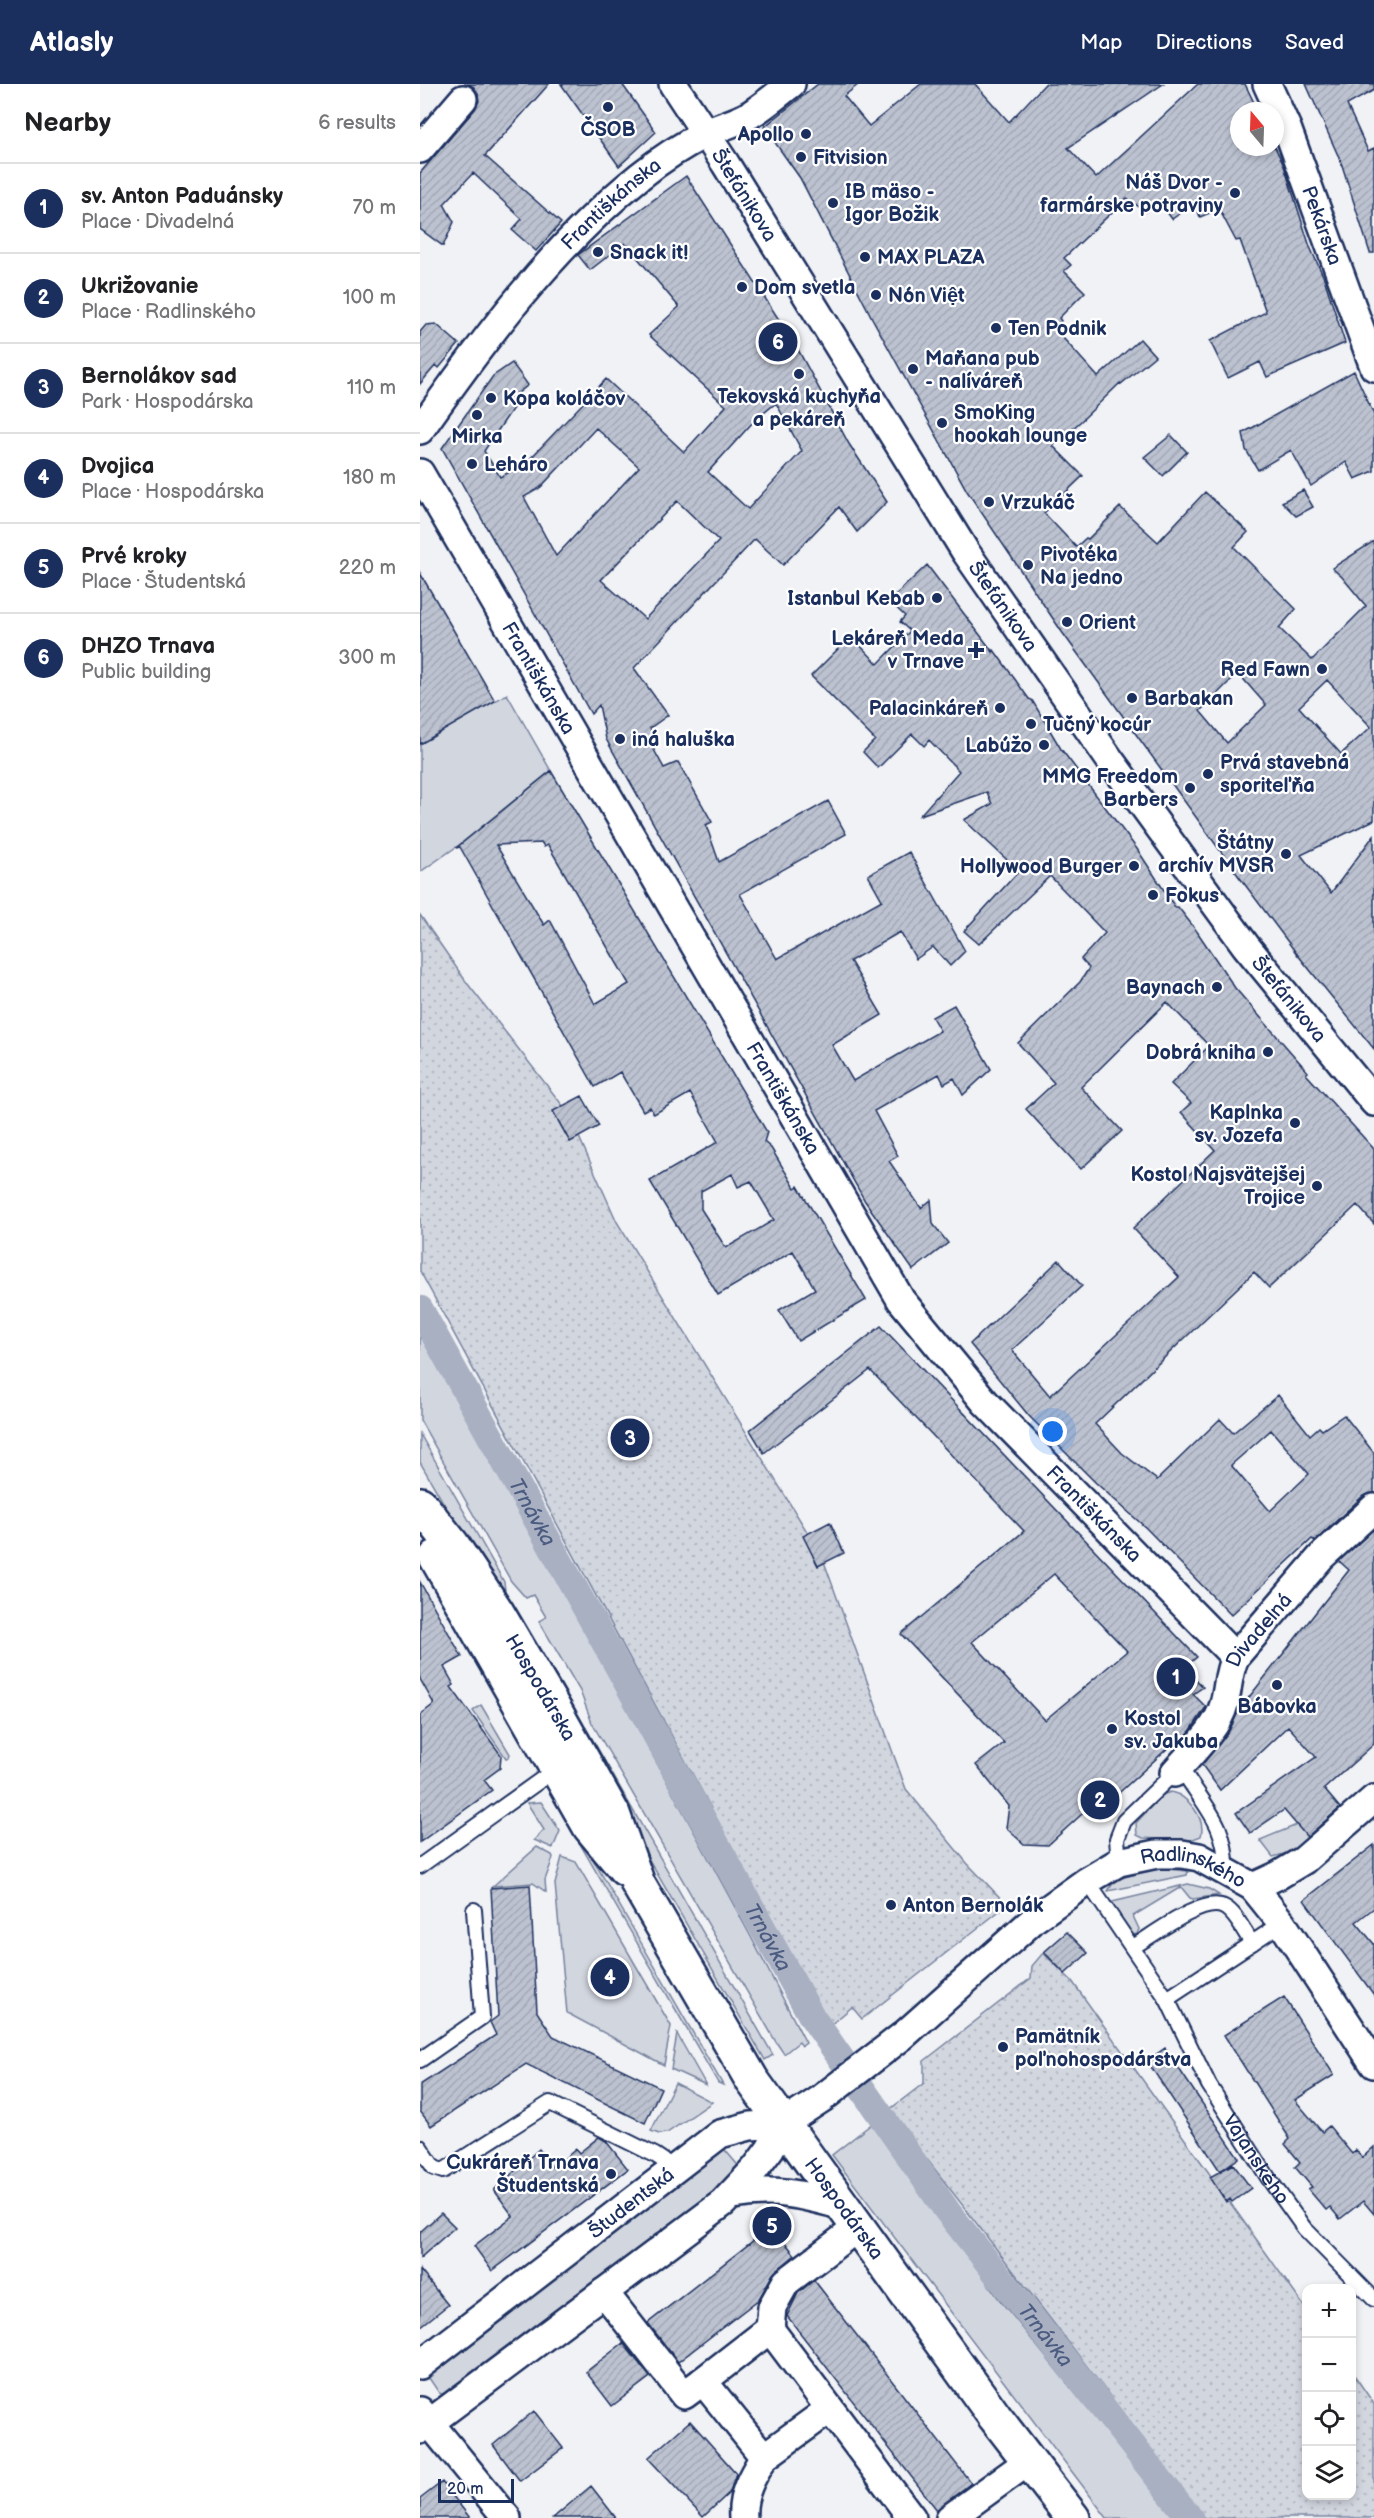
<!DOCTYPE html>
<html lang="en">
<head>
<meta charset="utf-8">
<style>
  body { margin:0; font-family:"Balsamiq Sans",sans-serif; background:#f2f2f2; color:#202124 }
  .controls { position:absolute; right:18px; bottom:18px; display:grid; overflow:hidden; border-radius:12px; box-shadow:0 3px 9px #0003 }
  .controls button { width:54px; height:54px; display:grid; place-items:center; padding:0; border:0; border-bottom:2px solid #e0e0e0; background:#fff; color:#202124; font:30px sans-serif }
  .compass { position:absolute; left:810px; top:18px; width:54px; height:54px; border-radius:50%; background:#fff; box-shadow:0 3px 9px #0003; rotate:341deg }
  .scale { position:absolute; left:18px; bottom:15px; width:76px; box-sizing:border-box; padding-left:6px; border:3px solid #1b2f5e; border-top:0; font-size:16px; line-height:21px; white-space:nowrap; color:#1b2f5e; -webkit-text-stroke:4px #fff; paint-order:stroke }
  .you { position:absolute; left:633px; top:1348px; width:21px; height:21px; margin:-15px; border:4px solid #fff; border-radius:50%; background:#1a73e8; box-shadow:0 0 0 9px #1a73e833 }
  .badge { display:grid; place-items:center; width:39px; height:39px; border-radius:50%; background:#1b2f5e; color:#fff; font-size:20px; font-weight:700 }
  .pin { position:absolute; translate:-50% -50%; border:3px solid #fff; box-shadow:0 2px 6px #0006 }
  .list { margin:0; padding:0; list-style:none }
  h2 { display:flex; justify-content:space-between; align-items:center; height:78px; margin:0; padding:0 24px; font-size:26px }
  h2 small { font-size:20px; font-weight:400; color:#757577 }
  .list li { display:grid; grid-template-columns:39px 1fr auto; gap:18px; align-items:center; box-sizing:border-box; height:90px; padding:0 24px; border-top:2px solid #e0e0e0 }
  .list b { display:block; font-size:22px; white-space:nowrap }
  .list p { margin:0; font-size:20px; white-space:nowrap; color:#757577 }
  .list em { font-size:20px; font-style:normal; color:#757577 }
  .icon { flex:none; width:33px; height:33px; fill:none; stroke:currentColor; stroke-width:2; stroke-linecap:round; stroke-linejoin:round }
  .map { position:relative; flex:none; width:954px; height:2434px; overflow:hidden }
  header { display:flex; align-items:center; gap:36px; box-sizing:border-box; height:84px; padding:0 30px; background:#1b2f5e; color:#fff }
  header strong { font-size:28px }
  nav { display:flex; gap:33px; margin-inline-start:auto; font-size:21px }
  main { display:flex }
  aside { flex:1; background:#fff }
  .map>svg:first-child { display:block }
</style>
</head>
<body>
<header>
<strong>Atlasly</strong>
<nav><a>Map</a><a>Directions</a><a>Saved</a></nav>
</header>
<main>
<aside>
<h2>Nearby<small>6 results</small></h2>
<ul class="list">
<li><span class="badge">1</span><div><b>sv. Anton Paduánsky</b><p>Place · Divadelná</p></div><em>70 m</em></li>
<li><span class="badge">2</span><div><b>Ukrižovanie</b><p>Place · Radlinského</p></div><em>100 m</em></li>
<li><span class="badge">3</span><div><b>Bernolákov sad</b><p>Park · Hospodárska</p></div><em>110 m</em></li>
<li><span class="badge">4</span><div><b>Dvojica</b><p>Place · Hospodárska</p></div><em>180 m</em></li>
<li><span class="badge">5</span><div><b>Prvé kroky</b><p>Place · Študentská</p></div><em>220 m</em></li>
<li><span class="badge">6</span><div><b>DHZO Trnava</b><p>Public building</p></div><em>300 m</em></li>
</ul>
</aside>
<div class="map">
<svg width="954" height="2434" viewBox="0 0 954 2434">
  <defs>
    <pattern id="park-dots" width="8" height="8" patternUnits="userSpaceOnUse" patternTransform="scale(1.5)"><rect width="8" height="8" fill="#d2d6df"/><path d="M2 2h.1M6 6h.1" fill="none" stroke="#b4b8c2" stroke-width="1.8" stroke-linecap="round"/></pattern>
    <pattern id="building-hatch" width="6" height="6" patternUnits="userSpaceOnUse" patternTransform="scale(1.5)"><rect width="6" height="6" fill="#bcc2d0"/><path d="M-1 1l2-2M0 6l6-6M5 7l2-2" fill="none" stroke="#a1a7b5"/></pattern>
  </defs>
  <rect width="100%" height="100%" fill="#f1f2f5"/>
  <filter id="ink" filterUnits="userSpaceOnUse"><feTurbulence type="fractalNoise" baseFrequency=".0167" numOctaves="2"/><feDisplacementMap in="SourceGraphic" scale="12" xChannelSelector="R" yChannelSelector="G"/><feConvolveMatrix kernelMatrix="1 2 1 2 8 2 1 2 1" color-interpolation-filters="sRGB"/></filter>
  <g filter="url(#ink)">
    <path fill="#d2d6df" stroke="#76829e" stroke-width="1.5" d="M87 610 131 687 39 761 0 788V660Z
      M0 1242 330 1851 386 1959 382 1962 379 1958 364 1970 356 1958 172 1639 160 1607 119 1537 126 1533 113 1511 106 1514 91 1497 0 1336Z
      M0 1350 84 1498 85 1506 64 1484 42 1451 0 1378Z
      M61 1621 90 1670 89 1673 86 1674 53 1627Z
      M163 1644H166L353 1971 345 1976 176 1684Z
      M751 1708C768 1712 786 1734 781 1752L768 1757 723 1754 717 1751 716 1739 742 1711Z
      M121 1718 140 1747 133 1764 114 1756 124 1746 107 1719Z
      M877 1741 888 1754 871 1768 853 1773 840 1756Z
      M155 1744 303 2001 298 1999 152 1746Z
      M117 1763 132 1771 133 1774 125 1796 126 1808 113 1799 73 1802Z
      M142 1773 156 1778 251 1942 244 1981 147 1929 135 1800Z
      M736 1784 768 1787 767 1791 688 1807 695 1796Z
      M768 1800 789 1805 799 1811 773 1815 770 1814 761 1803 713 1832 719 1845 717 1850 710 1851 688 1819Z
      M257 1950 286 2001 251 1985Z
      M255 1999 292 2018 247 2049 239 2050 231 2047Z
      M454 2038 579 2215 756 2434H687L412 2071Z
      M299 2059 322 2086 298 2107 27 2312 19 2309 9 2294 10 2287Z"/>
    <path fill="url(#park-dots)" stroke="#76829e" stroke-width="1.5" d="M0 831 47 899 143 1022 133 1028 150 1058 159 1053 197 1138 402 1472 486 1705 547 1779 587 1821 442 1935 432 1923 409 1942 0 1187Z
      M623 1869 652 1897 886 2225V2412H932V2288L954 2320V2434H784L469 2026 504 1999V1977L611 1894 612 1882Z"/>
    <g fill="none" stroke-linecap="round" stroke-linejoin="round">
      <path stroke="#a8b0c2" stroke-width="27" id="s1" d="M0 1225 392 1933 528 2128 770 2434"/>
    </g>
    <path fill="url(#building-hatch)" stroke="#1b2f5e" stroke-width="1.5" fill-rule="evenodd" d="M47 0H129L65 72 141 139 116 167 92 146 102 135 53 89 24 120 34 138 23 162 0 145V89L55 25 59 17 58 10 54 3Z
      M141 0H202L236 48 199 82Z
      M398 0H439L424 12 449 42 501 0H555L589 38 625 0H743L648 64 676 94 778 0H825L838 27H819V63H855L864 82 890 163 904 194 925 259 847 293 840 278 808 294 790 257 846 228 820 156 816 157 799 125 780 133 775 119 752 135 738 116 726 128 707 114 644 174 651 181 644 187 665 208 639 234 641 237 634 244 678 293 720 255 735 272 701 300 700 299 660 338 633 362 663 392 624 429 656 463 666 454 668 455 700 423 738 458 785 408 828 448 814 463 876 525 859 544 892 576 946 522 922 493 912 484 954 457V736L881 771 911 809 954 751V965L877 870 820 794 642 548 547 407 452 234 380 94 344 43ZM818 589 846 621 807 659 780 627ZM907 596 951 643 921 670 879 623Z
      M886 0H954V6L927 21 948 67 954 64V169H950L921 78Z
      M266 92 376 262 429 360 467 418 437 448 419 423 363 481 335 455 214 584 248 631 230 644 232 651 228 655 244 684 258 678 292 738 286 741 299 778 408 717 426 750 320 810 357 875 462 816 448 791 489 768 545 867 530 882 513 863 496 875 480 848 430 877 462 931 412 961 433 997 520 947 512 933 534 921 571 985 543 1011 534 994 524 1000 519 990 454 1027 478 1072 469 1077 501 1124 511 1116 513 1140 528 1159 493 1186 445 1117 186 655 179 621 171 630 22 364 73 292 92 279 108 301 88 317 93 324 64 367 80 393 105 380 186 295 264 368 306 322 229 251 259 223 205 159 170 186 158 171ZM356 319 382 367 328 425 288 388 334 337ZM176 344 219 383 136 472 104 413 120 404ZM257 417 299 457 225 535 181 496Z
      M16 240 39 260 19 284 16 281 0 300V248L6 241Z
      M934 287 954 331V387L935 395 926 378 891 402 871 366 838 386 826 366 823 349Z
      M751 351 767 368 743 392 724 373Z
      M883 406 893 423 876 432 862 418Z
      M507 481 573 568 574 566 609 615 612 616 641 665 717 765 755 823H758L776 846 815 904 888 988 886 990 954 1065V1140L937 1121 849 1204 834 1188 675 1340 702 1369 737 1396 800 1335 813 1349 858 1311 890 1351 899 1343 902 1346 924 1331 954 1369V1409L943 1412 895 1457 892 1455 811 1531 726 1444 676 1399 609 1332 550 1260 639 1176 662 1202 592 1266 630 1312 759 1193 713 1144 795 1066 761 1028 771 1019 751 1000 789 962 747 918 661 1003 702 1047 661 1085 606 1025 634 999 598 959 660 898 669 884 661 875 685 849 630 792 559 860 544 847 599 787 544 736 572 720 567 708 500 731 539 687 509 656 504 662 492 650 458 684 443 668 455 656 391 592 431 552 458 580 490 547 480 538 485 532 469 517ZM851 1346 889 1390 850 1427 811 1381Z
      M0 489 75 617 0 660Z
      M131 687 347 1048 344 1058 351 1064 375 1104 378 1102 446 1216 378 1257 359 1226 395 1205 373 1167 298 1211 230 1097 298 1058 270 1009 234 1030 230 1023 223 1027 200 988 175 1003 40 763 36 764ZM122 759 124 763 128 761 209 900 175 920 130 836 124 841 76 761ZM312 1090 318 1103 331 1097 354 1136 306 1164 281 1125V1107Z
      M162 1012 179 1042 150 1058 133 1027Z
      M461 1242 777 1573 765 1583 783 1603 773 1610 786 1623 771 1646 763 1655 761 1652 690 1717 684 1710 628 1761 604 1760 586 1744 589 1722 556 1681 584 1659 481 1550 604 1447 450 1286 344 1369 330 1346ZM634 1490 707 1567 625 1636 552 1558Z
      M410 1438 424 1469 398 1482 383 1452Z
      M954 1445V1660L904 1705 920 1724 887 1753 864 1726 830 1749 816 1729 896 1673 868 1642 800 1706 782 1681 809 1647 819 1626 929 1486 919 1477Z
      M0 1498 42 1573 24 1583 34 1601 31 1603 81 1671 80 1684 64 1696 72 1706 0 1758V1631L14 1620 0 1595Z
      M954 1761V1824L936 1838 954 1860V1911L884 1816Z
      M110 1801 117 1928 133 1952 241 2004 225 2039 106 1980 11 2042 0 2027V2001L76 1951 70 1938 78 1932 71 1804Z
      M647 1848 668 1869 645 1890 624 1868Z
      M864 1913 914 1991 875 2016 902 2048 909 2042 932 2070 936 2066 942 2074 954 2063V2130L943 2117 920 2135 910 2123 906 2126 888 2105 892 2103 875 2083 880 2078 865 2060 870 2055 804 1951Z
      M745 1964 819 2074 800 2087 727 1977Z
      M179 2053 186 2057 208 2085 72 2187 54 2162 93 2132 74 2106 119 2065 133 2084 156 2065 159 2069Z
      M813 2080 831 2104 812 2118 810 2115 806 2118 790 2093Z
      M21 2129 35 2143 0 2174V2148Z
      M352 2142 375 2171 353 2190 339 2215 258 2278 228 2239Z
      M0 2186 28 2221 0 2243Z
      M394 2196 551 2399 517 2426 367 2232 378 2209Z
      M203 2259 230 2293 192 2322 166 2288Z
      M114 2327 143 2364 100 2397 73 2361Z
      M270 2337 316 2389 310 2408 283 2433 228 2374Z
      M22 2398 50 2434H0V2415Z
      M171 2402 196 2434H133Z"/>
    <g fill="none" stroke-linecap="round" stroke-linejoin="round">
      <defs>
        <g id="lane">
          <path d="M699 1778 697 1755 704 1737 754 1689 761 1690 768 1695C789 1727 807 1745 806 1786"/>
          <path d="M0 1782 136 1685"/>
          <path id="s2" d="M667 1797 747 1915 789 2001 849 2095 884 2144 954 2215"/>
          <path d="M832 1859 862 1839"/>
          <path d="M713 1863C732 1852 783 1812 804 1823 816 1829 824 1848 832 1859L747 1915"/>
          <path d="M0 1976 62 1933 54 1826"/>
          <path d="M0 2063 14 2084 23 2087 130 2019 235 2071 244 2077 251 2086"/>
        </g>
        <g id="street">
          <path id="s3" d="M253 0 305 79 545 467 690 676 826 862 954 1018"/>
          <path id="s4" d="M847 0 867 44 954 283"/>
          <path d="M0 65 43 15"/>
          <path id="s5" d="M0 346C64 255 133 162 220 92 240 76 263 61 285 50 300 42 317 39 331 30 345 21 358 10 371 0"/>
          <path id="s6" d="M0 389 481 1216 565 1318 815 1573"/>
          <path id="s7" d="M754 1689C770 1670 798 1644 804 1620 809 1602 807 1592 815 1573L901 1473 954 1424"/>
          <path d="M833 1803 859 1791 884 1776 954 1715"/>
          <path id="s8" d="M614 1835 667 1797 699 1778 737 1770H762L779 1773 833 1803 862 1839 954 1980"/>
          <path d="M313 2111C353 2104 381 2110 420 2121"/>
          <path d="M184 2208 264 2311 283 2297 344 2373C332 2392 321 2411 323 2434"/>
          <path d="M350 2245 352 2223 366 2198 437 2144"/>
          <path id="s9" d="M0 2281 300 2050 330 2042 363 2040"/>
          <path d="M283 2297 350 2245 492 2434"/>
          <path d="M0 2327 87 2434"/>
          <path d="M0 2346 303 2119 335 2085 350 2065 363 2040 401 2015 485 1950 610 1839"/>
          <path d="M344 2373 410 2325"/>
          <path d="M530 2434 609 2377"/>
        </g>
        <g id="secondary">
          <path id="s10" d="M0 1420 32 1460 77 1528 137 1630 193 1730 218 1800 332 1996 575 2333 653 2434"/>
          <path d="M16 1473 170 1743 205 1785"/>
        </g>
      </defs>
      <use href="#lane" stroke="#1b2f5e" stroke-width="18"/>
      <use href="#street" stroke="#1b2f5e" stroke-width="32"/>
      <use href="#secondary" stroke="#1b2f5e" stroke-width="38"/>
      <use href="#lane" stroke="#fff" stroke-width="14"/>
      <use href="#street" stroke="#fff" stroke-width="27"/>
      <use href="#secondary" stroke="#fff" stroke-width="33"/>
    </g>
  </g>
  <g fill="#1b2f5e" stroke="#fff" stroke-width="2">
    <circle cx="188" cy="23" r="6"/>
    <circle cx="386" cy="50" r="6"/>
    <circle cx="381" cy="73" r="6"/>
    <circle cx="815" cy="109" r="6"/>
    <circle cx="413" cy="119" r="6"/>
    <circle cx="178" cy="168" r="6"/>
    <circle cx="445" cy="173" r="6"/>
    <circle cx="322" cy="203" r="6"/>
    <circle cx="456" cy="211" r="6"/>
    <circle cx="576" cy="244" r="6"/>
    <circle cx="493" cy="285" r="6"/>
    <circle cx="379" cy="290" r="6"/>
    <circle cx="71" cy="314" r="6"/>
    <circle cx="57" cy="331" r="6"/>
    <circle cx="522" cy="339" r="6"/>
    <circle cx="52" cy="380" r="6"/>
    <circle cx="569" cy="418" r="6"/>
    <circle cx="608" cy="481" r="6"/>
    <circle cx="517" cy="514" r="6"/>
    <circle cx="647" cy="538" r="6"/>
    <path d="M553 557h6v6h6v6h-6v6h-6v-6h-6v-6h6z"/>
    <circle cx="902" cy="585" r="6"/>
    <circle cx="712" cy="614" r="6"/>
    <circle cx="580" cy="624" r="6"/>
    <circle cx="611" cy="640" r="6"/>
    <circle cx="200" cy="655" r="6"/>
    <circle cx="624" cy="661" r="6"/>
    <circle cx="788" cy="690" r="6"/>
    <circle cx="770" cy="704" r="6"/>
    <circle cx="866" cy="770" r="6"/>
    <circle cx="714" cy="782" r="6"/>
    <circle cx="733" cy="811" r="6"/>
    <circle cx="797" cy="903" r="6"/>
    <circle cx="848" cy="968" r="6"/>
    <circle cx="875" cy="1039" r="6"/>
    <circle cx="897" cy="1102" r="6"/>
    <circle cx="857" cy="1601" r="6"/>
    <circle cx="692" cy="1645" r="6"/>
    <circle cx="471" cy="1821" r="6"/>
    <circle cx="583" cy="1963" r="6"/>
    <circle cx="191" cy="2090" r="6"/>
  </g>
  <g text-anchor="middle" stroke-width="4.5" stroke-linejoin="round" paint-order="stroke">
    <g font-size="20" font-weight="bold" fill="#1b2f5e" stroke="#fff" text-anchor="start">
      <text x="188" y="52" text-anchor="middle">ČSOB</text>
      <text x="374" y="57" text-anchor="end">Apollo</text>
      <text x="393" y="80">Fitvision</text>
      <text x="803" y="105" text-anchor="end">Náš Dvor -<tspan x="803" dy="23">farmárske potraviny</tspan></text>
      <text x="425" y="114">IB mäso -<tspan x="425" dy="23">Igor Božik</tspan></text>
      <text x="190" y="175">Snack it!</text>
      <text x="457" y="180">MAX PLAZA</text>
      <text x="334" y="210">Dom svetla</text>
      <text x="468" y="218">Nón Việt</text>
      <text x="588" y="251">Ten Podnik</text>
      <text x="505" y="281">Maňana pub<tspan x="505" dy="23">- nalíváreň</tspan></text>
      <text x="379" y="319" text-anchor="middle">Tekovská kuchyňa<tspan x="379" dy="23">a pekáreň</tspan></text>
      <text x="83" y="321">Kopa koláčov</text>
      <text x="534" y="335">SmoKing<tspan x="534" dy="23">hookah lounge</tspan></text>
      <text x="57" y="359" text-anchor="middle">Mirka</text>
      <text x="64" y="387">Leháro</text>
      <text x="581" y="425">Vrzukáč</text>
      <text x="620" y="477">Pivotéka<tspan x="620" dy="23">Na jedno</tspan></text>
      <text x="505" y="521" text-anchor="end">Istanbul Kebab</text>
      <text x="659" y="545">Orient</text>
      <text x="544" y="561" text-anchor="end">Lekáreň Meda<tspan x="544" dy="23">v Trnave</tspan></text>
      <text x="890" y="592" text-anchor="end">Red Fawn</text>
      <text x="724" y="621">Barbakan</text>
      <text x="568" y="631" text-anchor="end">Palacinkáreň</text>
      <text x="623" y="647">Tučný kocúr</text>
      <text x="212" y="662">iná haluška</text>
      <text x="612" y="668" text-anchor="end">Labúžo</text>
      <text x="800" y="685">Prvá stavebná<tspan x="800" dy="23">sporiteľňa</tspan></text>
      <text x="758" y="699" text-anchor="end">MMG Freedom<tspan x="758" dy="23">Barbers</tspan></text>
      <text x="854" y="765" text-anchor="end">Štátny<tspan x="854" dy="23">archív MVSR</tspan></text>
      <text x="702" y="789" text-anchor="end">Hollywood Burger</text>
      <text x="745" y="818">Fokus</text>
      <text x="785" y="910" text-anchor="end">Baynach</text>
      <text x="836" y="975" text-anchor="end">Dobrá kniha</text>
      <text x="863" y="1035" text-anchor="end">Kaplnka<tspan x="863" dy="23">sv. Jozefa</tspan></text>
      <text x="885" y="1097" text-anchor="end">Kostol Najsvätejšej<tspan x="885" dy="23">Trojice</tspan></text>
      <text x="857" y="1629" text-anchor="middle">Bábovka</text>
      <text x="704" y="1641">Kostol<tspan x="704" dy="23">sv. Jakuba</tspan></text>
      <text x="483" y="1828">Anton Bernolák</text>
      <text x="595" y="1959">Pamätník<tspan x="595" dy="23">poľnohospodárstva</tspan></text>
      <text x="179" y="2085" text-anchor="end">Cukráreň Trnava<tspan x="179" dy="23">Študentská</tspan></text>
    </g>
    <g font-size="20" fill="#1b2f5e" stroke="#fff">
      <text dy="7" stroke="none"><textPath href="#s3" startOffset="132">Štefánikova</textPath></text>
      <text dy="7" stroke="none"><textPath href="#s5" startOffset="297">Františkánska</textPath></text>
      <text dy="7" stroke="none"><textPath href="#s4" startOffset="152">Pekárska</textPath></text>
      <text dy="7" stroke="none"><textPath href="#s3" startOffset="618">Štefánikova</textPath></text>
      <text dy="7" stroke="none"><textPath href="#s6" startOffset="237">Františkánska</textPath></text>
      <text dy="7" stroke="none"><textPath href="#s3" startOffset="1104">Štefánikova</textPath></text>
      <text dy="7" stroke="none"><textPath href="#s6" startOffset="723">Františkánska</textPath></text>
      <text dy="7" stroke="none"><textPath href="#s6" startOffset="1245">Františkánska</textPath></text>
      <text dy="7" stroke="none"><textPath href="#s7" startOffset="170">Divadelná</textPath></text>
      <text dy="7" stroke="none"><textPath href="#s10" startOffset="220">Hospodárska</textPath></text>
      <text dy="7" stroke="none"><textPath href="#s8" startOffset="180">Radlinského</textPath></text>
      <text dy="7" stroke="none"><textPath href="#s2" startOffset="326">Vajanského</textPath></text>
      <text dy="7" stroke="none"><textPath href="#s9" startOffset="266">Študentská</textPath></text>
      <text dy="7" stroke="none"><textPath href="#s10" startOffset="825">Hospodárska</textPath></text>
    </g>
    <g font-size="21" font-style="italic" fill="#4c5c81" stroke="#fff">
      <text dy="7" stroke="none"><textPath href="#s1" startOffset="232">Trnávka</textPath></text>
      <text dy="7" stroke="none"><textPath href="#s1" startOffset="718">Trnávka</textPath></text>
      <text dy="7" stroke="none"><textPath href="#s1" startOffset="1204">Trnávka</textPath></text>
    </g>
  </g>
</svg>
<div class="controls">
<button>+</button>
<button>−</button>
<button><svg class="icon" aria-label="locate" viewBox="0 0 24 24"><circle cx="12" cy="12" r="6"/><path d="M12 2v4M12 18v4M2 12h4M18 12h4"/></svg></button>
<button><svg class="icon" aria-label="layers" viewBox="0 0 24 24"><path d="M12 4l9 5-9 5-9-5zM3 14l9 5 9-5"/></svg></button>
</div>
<svg class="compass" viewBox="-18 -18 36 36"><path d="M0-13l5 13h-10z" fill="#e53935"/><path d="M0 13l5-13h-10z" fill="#757577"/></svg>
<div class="scale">20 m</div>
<div class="you"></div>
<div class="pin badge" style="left:756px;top:1593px">1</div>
<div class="pin badge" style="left:680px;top:1716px">2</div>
<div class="pin badge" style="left:210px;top:1354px">3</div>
<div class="pin badge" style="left:190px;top:1893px">4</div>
<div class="pin badge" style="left:352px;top:2142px">5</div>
<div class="pin badge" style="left:358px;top:258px">6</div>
</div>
</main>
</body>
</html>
